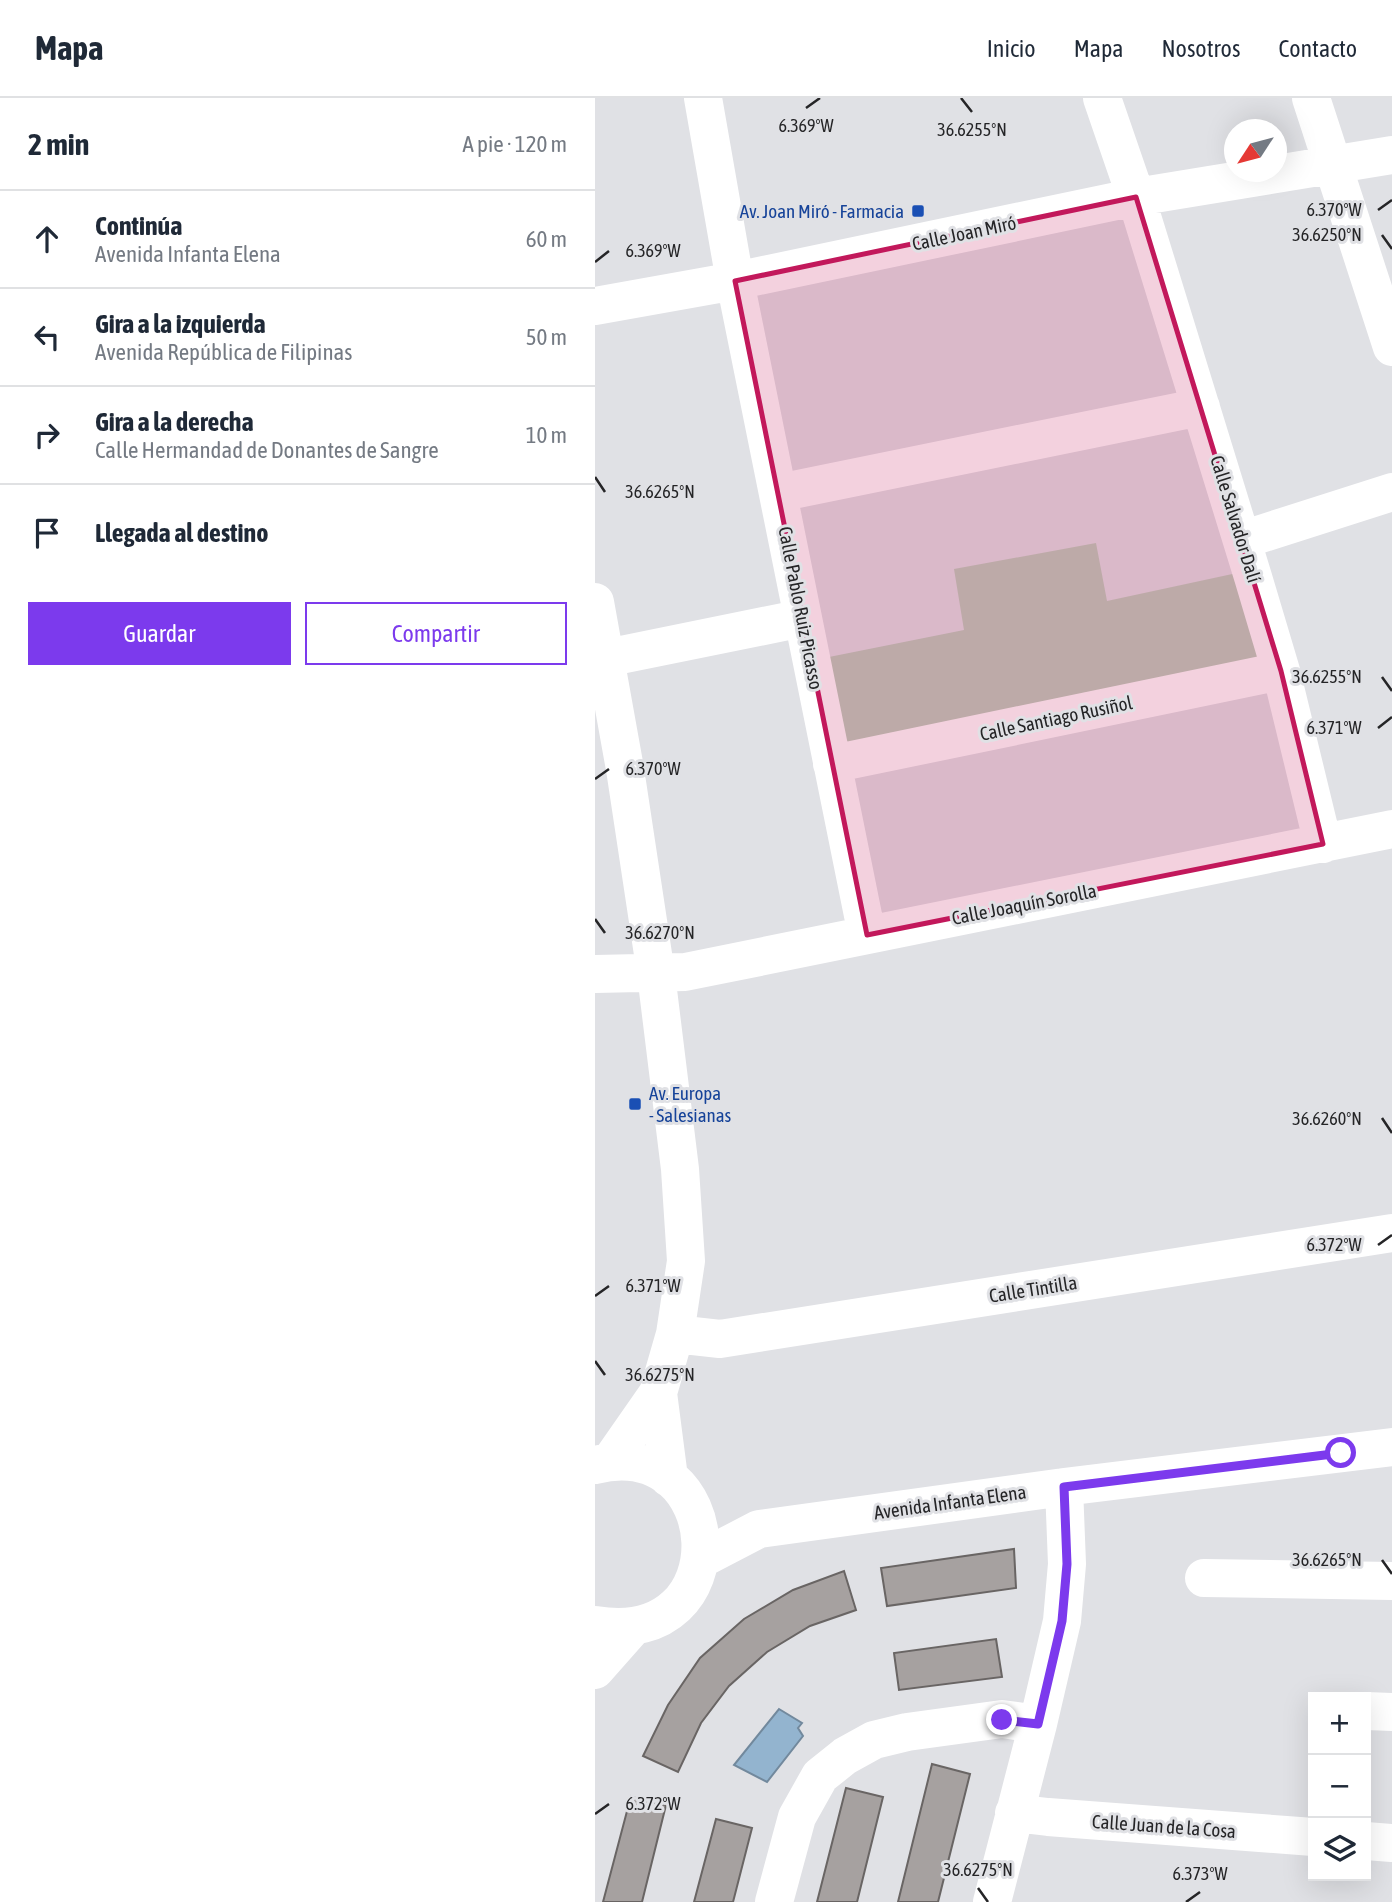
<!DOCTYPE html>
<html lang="es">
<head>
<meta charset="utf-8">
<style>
  body { margin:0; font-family:"Asap Condensed",sans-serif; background:#f6f6f7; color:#1f2937 }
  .controls { position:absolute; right:21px; bottom:21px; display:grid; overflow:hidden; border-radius:0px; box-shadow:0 7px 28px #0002 }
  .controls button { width:63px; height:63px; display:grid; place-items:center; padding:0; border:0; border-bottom:2px solid #e0e1e3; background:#fff; color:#1f2937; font:35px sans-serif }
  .compass { position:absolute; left:629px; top:21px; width:63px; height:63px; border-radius:50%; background:#fff; box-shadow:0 7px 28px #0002; rotate:234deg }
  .stop { position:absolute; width:21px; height:21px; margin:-16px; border:5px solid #7c3aed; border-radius:50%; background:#fff }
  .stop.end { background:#7c3aed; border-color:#fff; box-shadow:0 2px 7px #0008 }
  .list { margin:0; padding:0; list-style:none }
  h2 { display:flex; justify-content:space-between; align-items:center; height:91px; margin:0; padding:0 28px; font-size:30px }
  h2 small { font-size:23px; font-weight:400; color:#747a83 }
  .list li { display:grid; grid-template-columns:46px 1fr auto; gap:21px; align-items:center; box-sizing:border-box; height:98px; padding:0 28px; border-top:2px solid #e0e1e3 }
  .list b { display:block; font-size:26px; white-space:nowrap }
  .list p { margin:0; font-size:23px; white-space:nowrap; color:#747a83 }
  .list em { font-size:23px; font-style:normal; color:#747a83 }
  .actions { display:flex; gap:14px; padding:21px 28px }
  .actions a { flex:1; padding:16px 0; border:2px solid #7c3aed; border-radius:0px; text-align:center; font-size:24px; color:#7c3aed }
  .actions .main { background:#7c3aed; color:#fff }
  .icon { flex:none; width:38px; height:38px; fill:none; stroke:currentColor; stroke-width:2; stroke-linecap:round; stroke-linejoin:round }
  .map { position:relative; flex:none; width:797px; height:1804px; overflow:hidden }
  header { display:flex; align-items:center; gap:42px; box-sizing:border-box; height:98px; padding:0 35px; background:#fff; border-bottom:2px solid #e0e1e3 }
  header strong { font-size:33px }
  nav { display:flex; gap:38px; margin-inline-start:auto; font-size:24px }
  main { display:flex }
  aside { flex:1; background:#fff }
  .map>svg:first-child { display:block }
</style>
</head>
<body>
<header>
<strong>Mapa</strong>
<nav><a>Inicio</a><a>Mapa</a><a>Nosotros</a><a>Contacto</a></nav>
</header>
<main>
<aside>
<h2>2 min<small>A pie · 120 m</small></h2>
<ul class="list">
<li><svg class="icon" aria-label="ahead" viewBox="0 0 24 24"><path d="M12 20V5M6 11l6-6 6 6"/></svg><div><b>Continúa</b><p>Avenida Infanta Elena</p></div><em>60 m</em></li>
<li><svg class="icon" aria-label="left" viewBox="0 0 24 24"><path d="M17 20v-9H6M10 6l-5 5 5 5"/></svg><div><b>Gira a la izquierda</b><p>Avenida República de Filipinas</p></div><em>50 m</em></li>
<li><svg class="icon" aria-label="right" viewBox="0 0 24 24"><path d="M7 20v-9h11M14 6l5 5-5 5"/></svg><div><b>Gira a la derecha</b><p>Calle Hermandad de Donantes de Sangre</p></div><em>10 m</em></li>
<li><svg class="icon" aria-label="arrive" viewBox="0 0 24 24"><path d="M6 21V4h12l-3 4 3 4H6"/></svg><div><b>Llegada al destino</b></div></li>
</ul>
<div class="actions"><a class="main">Guardar</a><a>Compartir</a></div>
</aside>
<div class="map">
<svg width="797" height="1804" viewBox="0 0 797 1804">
  <rect width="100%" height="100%" fill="#e0e1e5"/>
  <path fill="#bccfbc" d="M501 445 512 503 642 475 666 563 252 648 234 559 369 532 359 471Z"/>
  <path fill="#93b4cf" stroke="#72899d" stroke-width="2" d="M184 1611 207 1625 203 1630 208 1638 172 1684 139 1667Z"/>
  <path fill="#a6a1a0" stroke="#696564" stroke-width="2" d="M419 1451 421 1490 292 1508 286 1470Z
    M249 1473 261 1512 215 1528 172 1554 134 1588 106 1625 83 1674 48 1658 73 1607 105 1560 149 1521 198 1492Z
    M401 1541 407 1579 304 1592 299 1555Z
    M337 1666 375 1676 343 1804H303Z
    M251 1690 288 1699 262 1804H222Z
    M36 1698 54 1705 71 1707 47 1804H8Z
    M121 1721 157 1730 138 1804H99Z"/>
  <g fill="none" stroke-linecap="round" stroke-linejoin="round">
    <path stroke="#fff" stroke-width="38" d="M108 0 140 183 272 837
      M507 0 541 99 658 479 686 573 728 746
      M716 0 797 249
      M0 208 140 183 541 99 797 57
      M183 395 606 309
      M647 442 797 394
      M0 504 30 671 61 876 85 1071 91 1163 80 1236 63 1295 15 1364
      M11 560 208 520
      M237 666 686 573
      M0 876 90 874 797 731
      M80 1236 125 1241 797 1135
      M63 1295 74 1380
      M0 1367C133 1334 148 1552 0 1527
      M106 1461 164 1431 469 1389 797 1349
      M609 1480 797 1483
      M0 1572 38 1529
      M771 1613 797 1614
      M419 1715 453 1719 718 1739
      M771 1743 797 1745
      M179 1804 202 1719 225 1678 250 1658 279 1642 312 1634 407 1621 443 1626
      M397 1804 443 1626 467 1523 472 1466 469 1389"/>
  </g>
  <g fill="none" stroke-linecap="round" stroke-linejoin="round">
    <path stroke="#7c3aed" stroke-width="9" d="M407 1622 443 1626 467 1523 472 1466 469 1389 746 1355"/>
  </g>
  <path fill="#c2185b" fill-opacity="0.2" stroke="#c2185b" stroke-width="5" stroke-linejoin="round" d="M541 99 686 573 728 746 272 837 140 183Z"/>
  <path fill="none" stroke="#252527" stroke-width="2.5" d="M366 0 377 14M211 10 225 0M783 112 797 102M787 137 797 151M0 164 14 153M0 379 10 394M787 579 797 593M783 630 797 619M0 681 14 671M0 821 10 835M787 1020 797 1035M783 1147 797 1137M0 1198 14 1188M0 1263 10 1277M787 1462 797 1476M0 1716 14 1706M383 1790 393 1804M591 1804 605 1794"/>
  <g fill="#1a4fb4" stroke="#e0e1e5" stroke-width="2.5">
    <rect x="316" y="106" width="14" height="14" rx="3.5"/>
    <rect x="33" y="999" width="14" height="14" rx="3.5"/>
  </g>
  <g text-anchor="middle" stroke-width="6" stroke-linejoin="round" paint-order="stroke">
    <g font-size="19" fill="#164399" stroke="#e0e1e5" text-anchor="end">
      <text x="309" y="120">Av. Joan Miró - Farmacia</text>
      <text x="54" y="1002" text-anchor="start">Av. Europa<tspan x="54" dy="22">- Salesianas</tspan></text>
    </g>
    <g font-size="19" fill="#252527" stroke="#e0e1e5">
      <text transform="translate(369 135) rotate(-12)" y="7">Calle Joan Miró</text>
      <text transform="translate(641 421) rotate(73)" y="7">Calle Salvador Dalí</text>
      <text transform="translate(206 510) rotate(79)" y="7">Calle Pablo Ruiz Picasso</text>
      <text transform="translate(461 620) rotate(-12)" y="7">Calle Santiago Rusiñol</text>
      <text transform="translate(429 806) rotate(-11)" y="7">Calle Joaquín Sorolla</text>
      <text transform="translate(438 1191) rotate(-9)" y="7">Calle Tintilla</text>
      <text transform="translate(355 1404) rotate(-8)" y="7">Avenida Infanta Elena</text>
      <text transform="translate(569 1728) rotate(4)" y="7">Calle Juan de la Cosa</text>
    </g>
  </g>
  <g font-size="18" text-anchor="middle" fill="#252527" stroke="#e0e1e5" stroke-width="6" stroke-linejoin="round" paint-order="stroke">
    <text x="211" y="34">6.369°W</text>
    <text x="377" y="38">36.6255°N</text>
    <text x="739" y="118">6.370°W</text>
    <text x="732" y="143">36.6250°N</text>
    <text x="58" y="159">6.369°W</text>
    <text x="65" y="400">36.6265°N</text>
    <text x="732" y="585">36.6255°N</text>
    <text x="739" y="636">6.371°W</text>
    <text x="58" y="677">6.370°W</text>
    <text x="65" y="841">36.6270°N</text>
    <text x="732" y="1027">36.6260°N</text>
    <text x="739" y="1153">6.372°W</text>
    <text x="58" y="1194">6.371°W</text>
    <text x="65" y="1283">36.6275°N</text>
    <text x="732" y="1468">36.6265°N</text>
    <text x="58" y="1712">6.372°W</text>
    <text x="383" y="1778">36.6275°N</text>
    <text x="605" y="1782">6.373°W</text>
  </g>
</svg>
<div class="controls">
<button>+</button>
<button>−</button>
<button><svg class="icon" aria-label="layers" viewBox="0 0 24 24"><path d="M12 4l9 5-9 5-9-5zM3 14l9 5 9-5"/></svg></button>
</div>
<svg class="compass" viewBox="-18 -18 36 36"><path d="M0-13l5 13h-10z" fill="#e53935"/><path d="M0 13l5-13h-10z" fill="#747a83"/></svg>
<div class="stop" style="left:746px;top:1355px"></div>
<div class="stop end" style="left:407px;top:1622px"></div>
</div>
</main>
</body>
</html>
